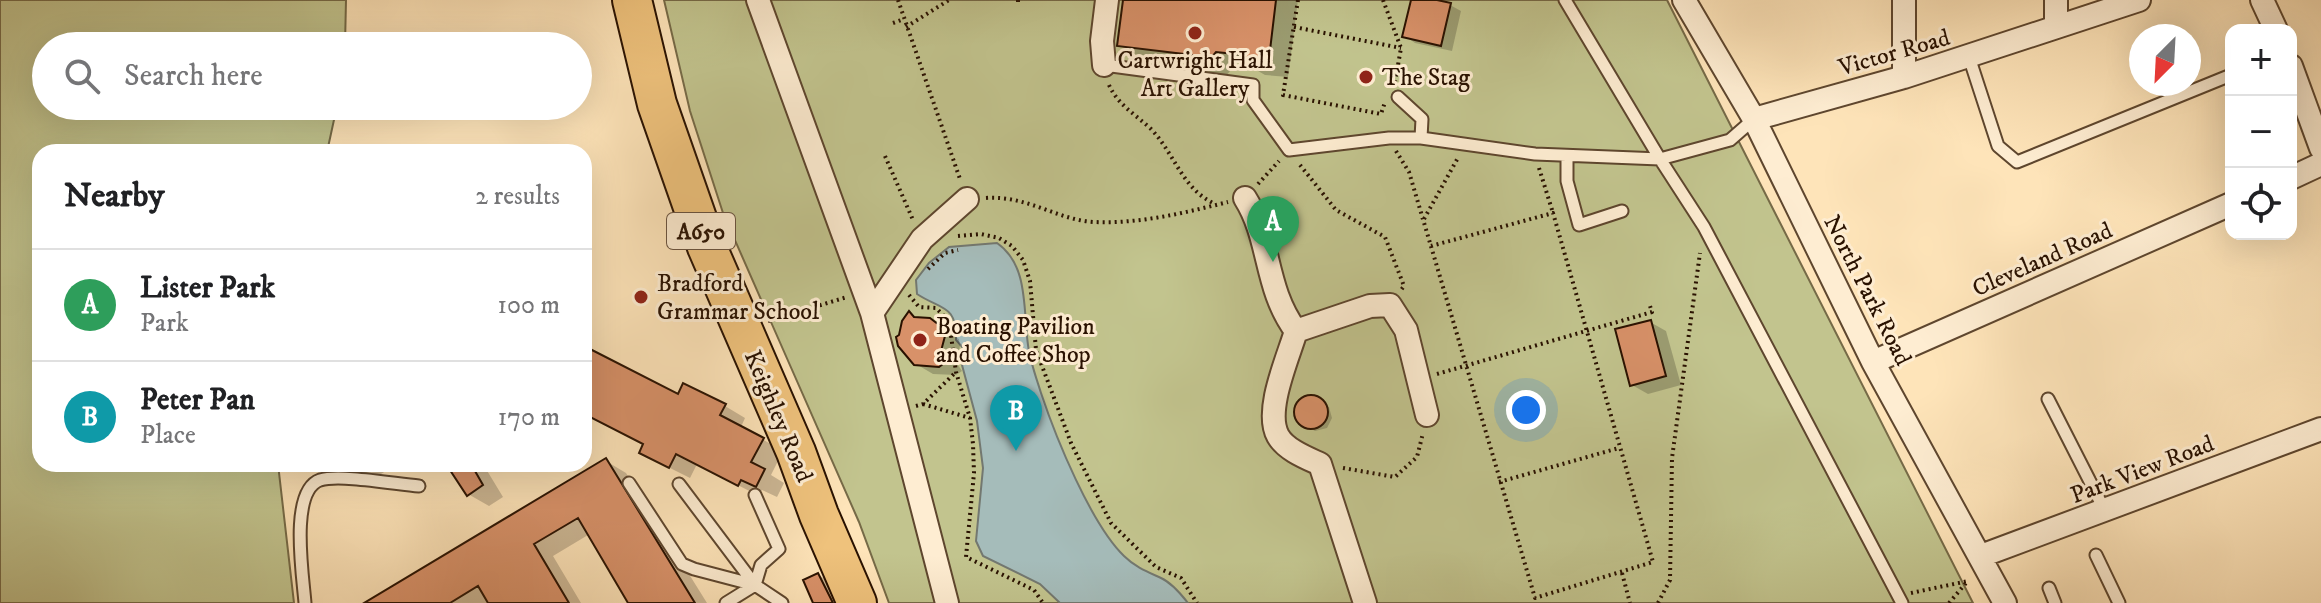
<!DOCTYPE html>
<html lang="en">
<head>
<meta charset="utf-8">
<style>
  body { margin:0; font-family:"IM FELL DW Pica",serif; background:#f6f6f6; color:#202124 }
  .controls { position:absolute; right:24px; top:24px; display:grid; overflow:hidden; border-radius:16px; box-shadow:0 8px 32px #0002 }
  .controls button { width:72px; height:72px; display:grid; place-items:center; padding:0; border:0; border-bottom:2px solid #e0e0e0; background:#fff; color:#202124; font:40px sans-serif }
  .compass { position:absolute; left:2129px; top:24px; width:72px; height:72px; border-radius:50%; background:#fff; box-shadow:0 8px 32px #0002; rotate:204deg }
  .you { position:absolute; left:1526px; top:410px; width:28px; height:28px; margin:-20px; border:6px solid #fff; border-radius:50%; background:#1a73e8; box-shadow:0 0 0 12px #1a73e833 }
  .badge { display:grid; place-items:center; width:52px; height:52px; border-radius:50%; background:#2563eb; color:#fff; font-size:26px; font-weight:700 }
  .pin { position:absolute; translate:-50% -66px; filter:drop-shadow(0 2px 4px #0008) }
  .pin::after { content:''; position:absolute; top:42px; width:28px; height:24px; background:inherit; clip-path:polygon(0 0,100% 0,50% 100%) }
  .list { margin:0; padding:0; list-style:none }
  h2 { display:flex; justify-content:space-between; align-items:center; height:104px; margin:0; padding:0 32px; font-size:34px }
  h2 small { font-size:26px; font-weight:400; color:#757577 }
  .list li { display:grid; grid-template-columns:52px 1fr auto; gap:24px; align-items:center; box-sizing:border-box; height:112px; padding:0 32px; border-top:2px solid #e0e0e0 }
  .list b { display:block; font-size:30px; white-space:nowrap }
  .list p { margin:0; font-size:26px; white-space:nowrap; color:#757577 }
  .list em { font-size:26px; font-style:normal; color:#757577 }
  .icon { flex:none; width:44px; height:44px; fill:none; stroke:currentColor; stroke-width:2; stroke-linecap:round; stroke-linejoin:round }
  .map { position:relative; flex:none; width:2321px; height:603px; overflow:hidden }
  .search { position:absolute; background:#fff; box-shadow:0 8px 32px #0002; left:32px; top:32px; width:560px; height:88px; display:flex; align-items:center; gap:20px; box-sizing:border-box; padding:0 28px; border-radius:44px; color:#757577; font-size:30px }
  .panel { position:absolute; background:#fff; box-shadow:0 8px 32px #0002; left:32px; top:144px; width:560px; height:328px; border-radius:24px }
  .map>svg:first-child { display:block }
</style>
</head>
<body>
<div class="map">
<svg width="2321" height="603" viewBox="0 0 2321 603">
  <rect width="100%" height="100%" fill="#fee4b9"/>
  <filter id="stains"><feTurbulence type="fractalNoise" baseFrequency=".0025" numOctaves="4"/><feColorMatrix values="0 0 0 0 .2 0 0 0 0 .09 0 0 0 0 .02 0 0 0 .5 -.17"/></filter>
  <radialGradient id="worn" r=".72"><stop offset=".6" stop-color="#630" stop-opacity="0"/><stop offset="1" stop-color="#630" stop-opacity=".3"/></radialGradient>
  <path fill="#c2c48e" stroke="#766a47" stroke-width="2" d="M0 0H346L345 46H46V106H337L327 152H40V464H278L294 603H0Z
    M664 0H1667L1973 603H889L859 522 723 213 690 111Z"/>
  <path fill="#a5bcba" stroke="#737870" stroke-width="2" d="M997 243C1029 265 1023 310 1028 345 1030 361 1036 377 1041 393 1056 438 1091 524 1124 556 1135 567 1148 572 1161 578 1172 583 1181 594 1188 603H1060L1040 584 983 556 976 541 983 468 977 421 962 365 970 356 956 340C957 304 941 310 917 294L916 280 929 263 949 247Z"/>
  <path fill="#0003" d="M1125 0H1298L1288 77 1265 75 1246 64 1237 62 1223 80 1198 65 1140 57 1119 45Z
    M1413 0 1450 5 1461 11 1452 51 1415 43 1405 36Z
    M910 313 920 320H929L959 339 960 346 956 362 962 371 956 375 933 374 916 364Z
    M1650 322 1666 331 1681 385 1648 394 1632 385Z
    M584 365 678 396 725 406 745 418 741 427 783 451 771 475 784 483 777 497 762 490 759 496 697 464 690 478 662 464 645 445 584 414Z
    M1313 397 1329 407 1332 418 1327 428 1315 431 1299 422 1296 410 1301 400Z
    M606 461 626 473 707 603H631L588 535 553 556 581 603H368Z
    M350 464H397L373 479Z
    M448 464H483L503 497 489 506 468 494Z
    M818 575 829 581 839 603H816Z"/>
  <path fill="#d89169" stroke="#291100" stroke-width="2" d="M1123 0H1276L1268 67 1243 64 1244 55 1216 52 1201 70 1197 69 1192 55 1117 46Z
    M1411 0H1437L1451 3 1441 46 1402 37Z
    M909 311 914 317 930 318 943 328 945 336 941 351 947 361 939 367 914 365 898 346 896 337 899 335 902 321Z
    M1651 320 1666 376 1630 386 1615 329Z
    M590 349 678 394 683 383 726 404 720 415 764 438 751 462 765 469 756 487 741 480 738 486 676 454 669 468 639 453 643 444 584 414V360Z
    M1294 412a17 17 0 1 1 34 0a17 17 0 1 1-34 0Z
    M606 458 695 603H628L578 518 534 544 569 603H488L478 586 450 603H364Z
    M446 464H471L483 485 467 496Z
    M818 573 833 603H813L803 580Z"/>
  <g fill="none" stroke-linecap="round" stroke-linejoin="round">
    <defs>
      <path id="lane" d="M1565 0 1660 159 1704 227 1902 603
        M1969 57 1998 146 2017 162 2231 75
        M1104 65 1253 85V100L1289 150 1389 138H1421L1535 154 1660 159 1730 140 1754 119
        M1398 97 1422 119 1421 138
        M1567 156V181L1579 225 1622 211
        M2048 399 2105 511
        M629 483 682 564 694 569 755 585
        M679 484 755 585
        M755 495 779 549 761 565 755 585
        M2096 555 2119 603
        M2049 588 2055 603
        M305 603C303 576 289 491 320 480 340 474 395 484 419 486
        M726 603 755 585 782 603"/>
      <path id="street" d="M758 0 872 313
        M1684 0 1754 119 1873 362 2005 603
        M2056 0V27
        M2262 0 2276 30
        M1104 65 1102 41 1107 0
        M2291 66 2321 148
        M1904 77V0
        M1754 119 1904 77 2139 0
        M2291 178 2321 164
        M1245 198C1271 239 1264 288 1296 331 1288 358 1264 411 1278 436 1286 450 1307 458 1320 464L1365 603
        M1296 331 1370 306 1390 305 1406 330 1427 415
        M1873 362 2231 204
        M1981 556 2321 429
        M947 603 872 313 922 239 967 199"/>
      <path id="highway" d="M632 0 657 104 707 247 796 452 819 515 857 603"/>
    </defs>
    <use href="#lane" stroke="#5e462e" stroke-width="15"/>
    <use href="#street" stroke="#5e462e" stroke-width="26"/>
    <use href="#highway" stroke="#291100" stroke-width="42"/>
    <path stroke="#291100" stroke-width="4" stroke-dasharray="2 4" stroke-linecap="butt" d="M898 0 960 179
      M1018 0V4H1020
      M1298 0 1283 95 1381 114 1385 102
      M1383 0 1401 48 1395 82
      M893 23 904 19
      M906 27 949 0
      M1294 27 1401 48
      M1109 85C1118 105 1135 114 1151 129 1175 154 1182 189 1215 204
      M1396 151 1409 172 1535 598 1653 562 1553 213 1431 246
      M885 156 913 220
      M1300 165 1336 210 1385 237 1404 286 1401 290
      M1539 168 1553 213
      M1258 184 1279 161
      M986 198C1027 195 1057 220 1094 222 1139 224 1184 213 1228 202
      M1424 219 1459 156
      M958 236 981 234 999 238 1012 246 1023 260 1030 281 1036 350 1071 443 1111 523 1156 567 1181 578 1197 603
      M928 269 945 253 958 250
      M909 295 919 307 936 308 949 321 956 372 970 418 973 444 974 473 966 557 1034 590 1043 603
      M768 321 847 297
      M1437 374 1652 312 1650 306
      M923 404 970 418
      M916 406 923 404 956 372
      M1343 468 1395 477 1417 457 1423 433
      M1499 482 1619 448
      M1622 573 1630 603
      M1911 593 1968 581
      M1658 603 1670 580 1672 458 1700 253
      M1949 603 1966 583"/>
    <use href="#lane" stroke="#feedd2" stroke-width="11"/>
    <use href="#street" stroke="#feedd2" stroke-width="22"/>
    <use href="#highway" stroke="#efc27c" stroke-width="38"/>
  </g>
  <g fill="#8f2418" stroke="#feedd2" stroke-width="3">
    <circle cx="1195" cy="33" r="8"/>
    <circle cx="1366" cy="77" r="8"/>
    <circle cx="641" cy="297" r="8"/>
    <circle cx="920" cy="340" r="8"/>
  </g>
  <g text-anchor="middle" stroke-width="6" stroke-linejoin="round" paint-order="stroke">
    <rect fill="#feedd2" stroke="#69533f" stroke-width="2" x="667" y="213" width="68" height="36" rx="6"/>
    <g font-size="22" font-weight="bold" fill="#291100">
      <text x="701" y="239">A650</text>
    </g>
    <g font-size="24" fill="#291100" stroke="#feedd2">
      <text transform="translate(1894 52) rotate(-16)" y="8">Victor Road</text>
      <text transform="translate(2042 259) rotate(-24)" y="8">Cleveland Road</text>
      <text transform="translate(1868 290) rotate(63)" y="8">North Park Road</text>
      <text transform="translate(779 416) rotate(67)" y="8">Keighley Road</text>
      <text transform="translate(2142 469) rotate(-21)" y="8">Park View Road</text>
    </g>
    <g font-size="24" fill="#291100" stroke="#feedd2" text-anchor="start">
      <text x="1195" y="68" text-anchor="middle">Cartwright Hall<tspan x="1195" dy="28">Art Gallery</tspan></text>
      <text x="1382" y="85">The Stag</text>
      <text x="657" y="291">Bradford<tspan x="657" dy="28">Grammar School</tspan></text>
      <text x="936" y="334">Boating Pavilion<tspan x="936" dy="28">and Coffee Shop</tspan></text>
    </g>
  </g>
  <rect width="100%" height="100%" filter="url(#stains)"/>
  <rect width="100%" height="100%" fill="url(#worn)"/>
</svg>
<div class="controls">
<button>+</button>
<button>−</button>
<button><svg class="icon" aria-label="locate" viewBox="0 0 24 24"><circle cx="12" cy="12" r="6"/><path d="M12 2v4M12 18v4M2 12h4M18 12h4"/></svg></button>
</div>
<svg class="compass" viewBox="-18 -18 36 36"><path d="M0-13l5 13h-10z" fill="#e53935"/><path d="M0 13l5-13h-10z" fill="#757577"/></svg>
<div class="you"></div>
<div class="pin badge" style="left:1273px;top:262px;background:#2e9e5b">A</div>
<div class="pin badge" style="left:1016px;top:451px;background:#0f9aa8">B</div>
<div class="search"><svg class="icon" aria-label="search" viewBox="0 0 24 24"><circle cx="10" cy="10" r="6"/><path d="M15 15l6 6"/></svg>Search here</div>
<section class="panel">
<h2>Nearby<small>2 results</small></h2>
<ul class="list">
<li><span class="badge" style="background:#2e9e5b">A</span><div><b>Lister Park</b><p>Park</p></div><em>100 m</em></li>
<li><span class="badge" style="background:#0f9aa8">B</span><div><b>Peter Pan</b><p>Place</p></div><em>170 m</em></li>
</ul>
</section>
</div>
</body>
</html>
